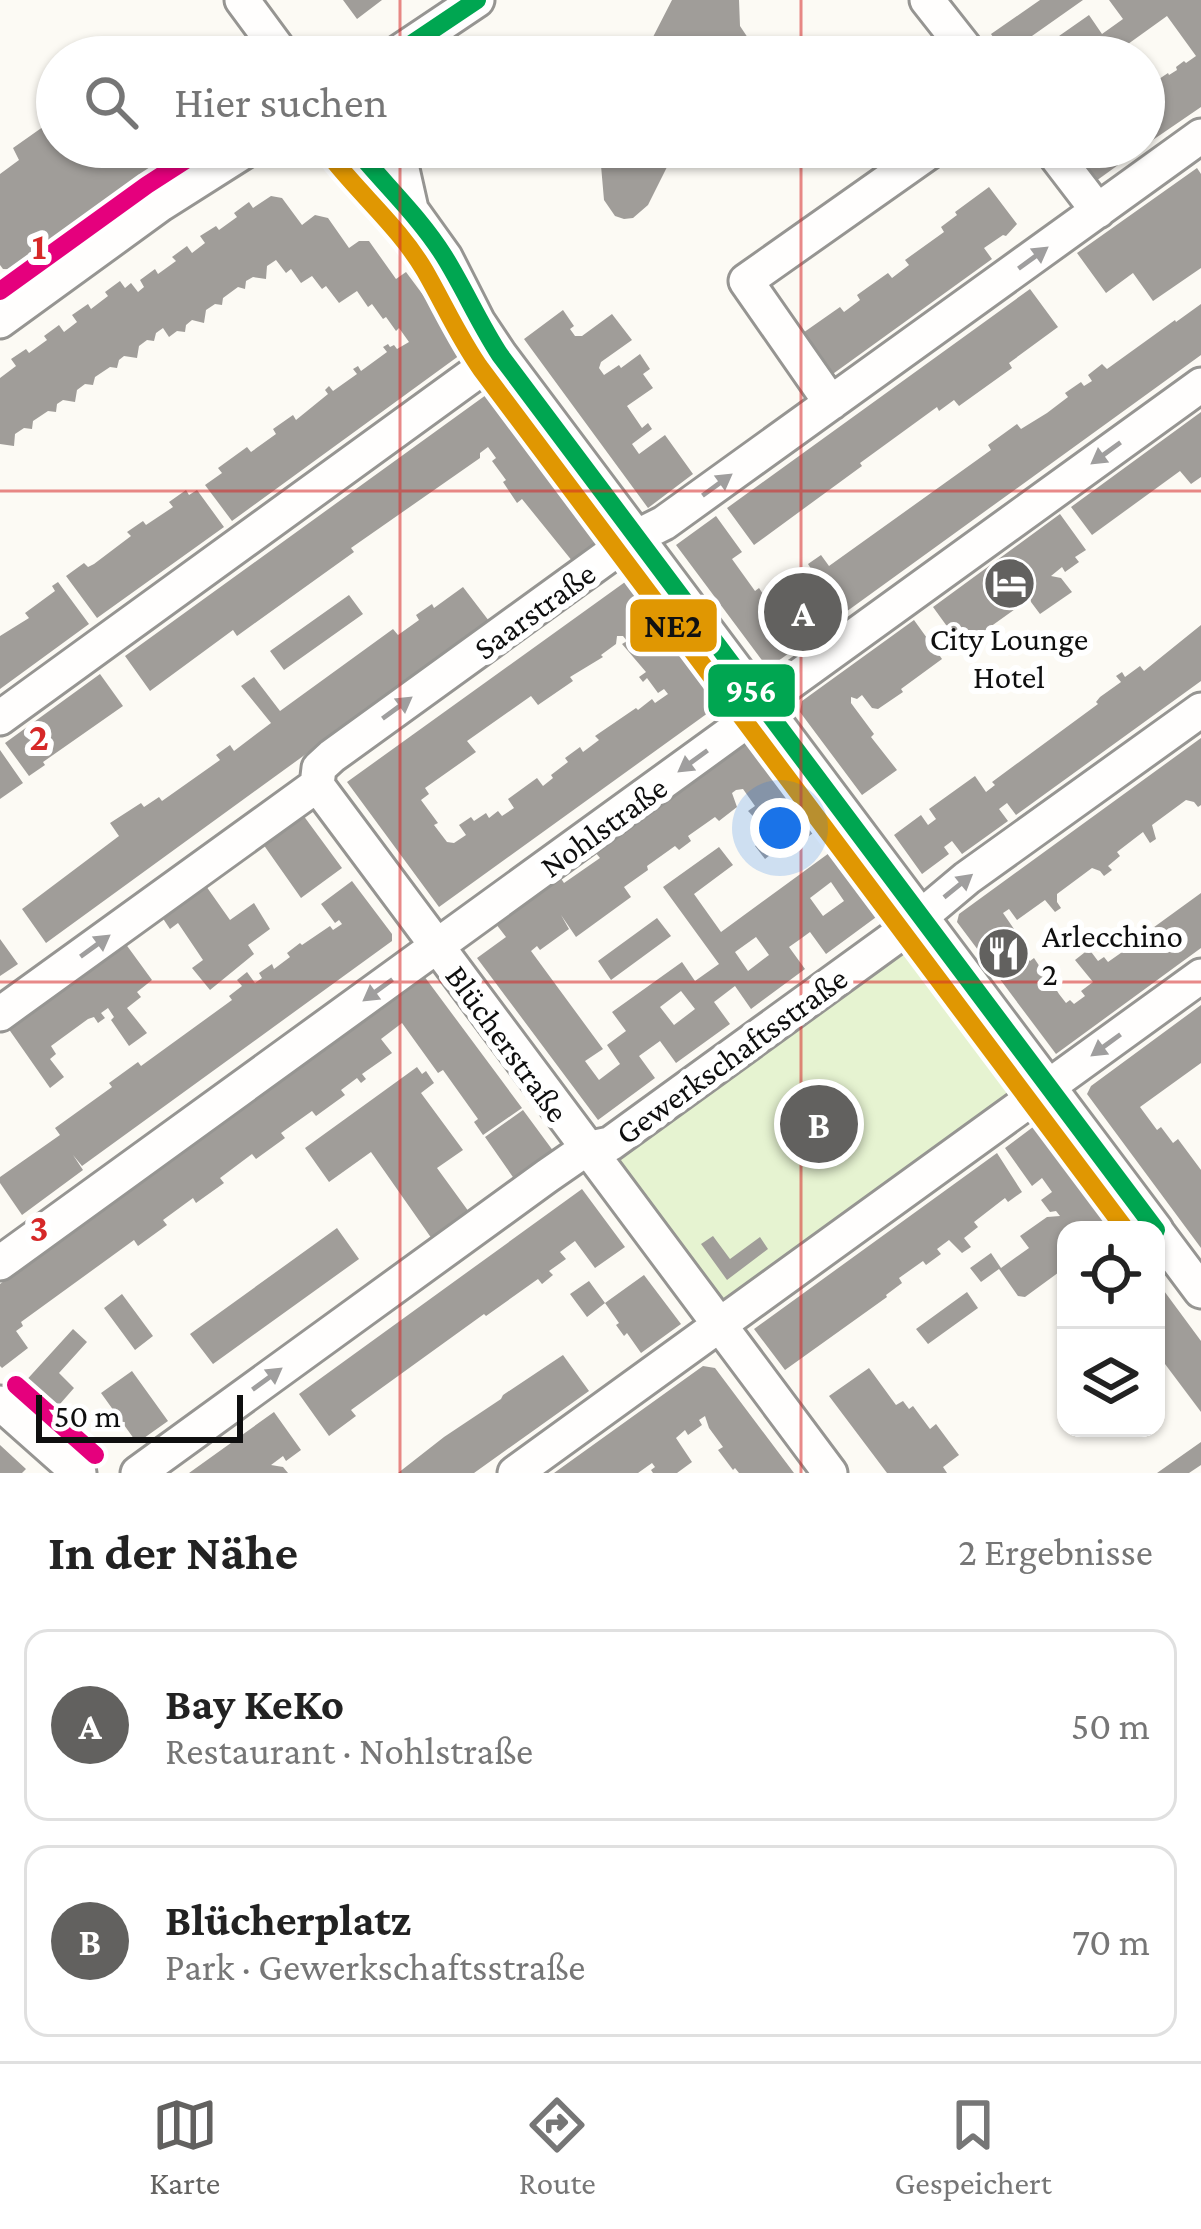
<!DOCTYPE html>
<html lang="de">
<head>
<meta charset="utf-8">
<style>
  body { margin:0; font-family:"Crimson Pro",serif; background:#f2f2f2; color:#222 }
  .controls { position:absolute; right:36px; bottom:36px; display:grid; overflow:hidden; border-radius:24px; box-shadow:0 3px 9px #0004 }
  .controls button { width:108px; height:108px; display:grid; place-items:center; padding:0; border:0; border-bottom:3px solid #e0e0e0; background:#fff; color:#222; font:60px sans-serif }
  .scale { position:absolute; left:36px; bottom:30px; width:207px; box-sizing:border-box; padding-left:12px; border:6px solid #0f0f0f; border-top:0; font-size:33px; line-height:42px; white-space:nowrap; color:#0f0f0f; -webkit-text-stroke:9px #fff; paint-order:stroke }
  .you { position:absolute; left:780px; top:828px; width:42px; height:42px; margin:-30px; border:9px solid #fff; border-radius:50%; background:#1a73e8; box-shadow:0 0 0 18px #1a73e833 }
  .badge { display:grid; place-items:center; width:78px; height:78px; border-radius:50%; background:#62615f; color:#fff; font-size:39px; font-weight:700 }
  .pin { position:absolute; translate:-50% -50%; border:6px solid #fff; box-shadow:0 3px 12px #0006 }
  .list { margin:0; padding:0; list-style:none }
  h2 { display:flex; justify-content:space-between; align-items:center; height:156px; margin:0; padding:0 48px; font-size:51px }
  h2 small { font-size:39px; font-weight:400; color:#767676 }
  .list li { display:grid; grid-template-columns:78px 1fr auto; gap:36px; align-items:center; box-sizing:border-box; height:192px; margin:0 24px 24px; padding:0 24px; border:3px solid #e0e0e0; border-radius:24px }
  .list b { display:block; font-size:45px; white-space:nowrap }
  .list p { margin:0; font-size:39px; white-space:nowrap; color:#767676 }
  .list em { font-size:39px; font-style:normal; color:#767676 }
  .icon { flex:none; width:66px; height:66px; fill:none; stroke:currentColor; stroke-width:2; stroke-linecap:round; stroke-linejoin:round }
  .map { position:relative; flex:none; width:1201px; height:1473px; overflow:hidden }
  .search { position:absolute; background:#fff; box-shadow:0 3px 9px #0004; left:36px; right:36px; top:36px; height:132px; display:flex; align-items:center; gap:30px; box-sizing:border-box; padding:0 42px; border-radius:66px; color:#767676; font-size:45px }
  .sheet { height:588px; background:#fff }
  nav { display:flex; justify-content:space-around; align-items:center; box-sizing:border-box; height:168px; border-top:3px solid #e0e0e0; background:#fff; font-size:33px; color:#767676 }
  nav a { display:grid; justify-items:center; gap:6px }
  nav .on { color:#62615f }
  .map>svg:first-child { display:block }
</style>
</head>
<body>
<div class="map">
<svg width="1201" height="1473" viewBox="0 0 1201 1473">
  <rect width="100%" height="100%" fill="#fcfaf4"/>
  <path fill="#e6f3d1" d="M921 918 1050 1086 719 1325 636 1211 611 1144Z"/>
  <path fill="#a09d99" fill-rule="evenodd" d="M343 0H382L357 19Z
    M672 0H739L740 26 748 38 828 55 827 57H631L653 37Z
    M1040 0H1083L1005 55 991 34Z
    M1109 0H1201V107L1144 146V93L1161 81 1159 79 1168 73 1169 75 1177 70 1176 67 1184 61 1186 63 1196 56 1167 16 1110 57H1029L1089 15 1102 34 1123 19Z
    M57 117V147H200L27 270 3 269 0 265V174L19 160 13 148Z
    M596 147H677L648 205 633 218 624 219 615 216 604 200 600 154Z
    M1071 147H1143L1096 181Z
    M1197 168 1201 174V268L1153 301 1133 273 1106 293 1077 253Z
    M989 187 1017 224 1006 236 1003 235 984 248 992 259 830 376 800 335 840 307 844 312 860 300 857 295 888 273 892 278 909 265 905 260 944 232 941 227 957 215 955 212Z
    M271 196 282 198 302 225 315 215 328 218 349 248 359 241H369L396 279 406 272 461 346 460 355 232 521 205 485 222 473 218 468 247 447 251 452 276 434 273 429 293 415 296 420 328 394 325 390 329 386 333 391 357 374 353 369 358 366 361 371 387 352 383 347 388 344 390 347 394 345 397 349 409 342 399 328 396 331 386 317 383 319 372 304 368 307 357 291 339 303 326 286 322 289 312 276 301 283 291 269 286 273 276 260 267 266 266 279 253 277 246 281 245 289 238 287 223 298 222 305 215 304 206 310 204 323 192 320 186 325 185 332 177 331 169 337 163 328 156 333 154 341 147 340 139 346 137 358 124 356 119 360 117 368 110 367 95 377 93 385 85 384 77 390 75 402 63 400 57 404 56 412 48 411 33 421 32 429 24 428 15 434 14 446 0 444V378L16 366 11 359 26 349 29 353 47 340 44 336 59 325 64 332 77 322 72 315 88 304 91 309 108 296 105 292 120 281 125 288 131 283 138 292 144 287 140 280 155 269 158 274 176 261 172 257 187 246 192 253 205 243 200 236 216 226 219 230 237 217 234 213 249 202 253 208Z
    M1030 289 1058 327 1009 363 1012 368 959 406 954 400 939 411 937 407 860 463 862 466 754 545 727 508Z
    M1201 304V355L774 664 764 663 676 545 716 516 742 552 732 559 755 591 759 588 769 603 765 606 769 610 768 617 772 620 795 599 791 594 804 584 801 580 807 576 810 581 820 584 822 580 816 577 808 564 821 555 829 566 991 450 988 445 1017 424 1021 429 1047 413 1068 397 1065 393 1081 382 1084 386 1092 381 1088 375 1102 364 1107 369 1175 320 1176 322Z
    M563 310 574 326 570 329 575 336H582L612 314 632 340 601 362 599 368 604 375 619 365 621 368 640 354 650 369 643 374 653 388 627 406 642 428 648 423 652 429 632 444 639 454 665 435 693 474 648 508 524 339Z
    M486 395 499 397 601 534 600 543 573 562 522 499 517 503 503 482 506 480 492 461 496 458 488 447 480 453V458L351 548 354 552 237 636 233 630 150 691 125 656Z
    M1201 412V477L1191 484 1180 471 1092 535 1071 507Z
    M186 490 189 495 197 490 224 527 97 618 66 576 84 563 88 567 94 564 131 536 127 532 143 521 146 525 173 507 169 502Z
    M1060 514 1086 550 1075 557 1079 562 1065 572 1062 567 1051 576 1061 578 1072 592 1040 614 1031 602 1029 591 1014 602 1018 607 962 647 933 607Z
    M632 577 721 695 719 705 439 907 347 782ZM617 636H623L627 641 622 644 646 672 639 677 643 682 647 678 658 693 664 689 668 694 655 703 652 699 638 710 636 708 595 736 599 740 583 752 580 747 565 758 568 762 551 775 553 778 543 786 537 778 508 799 514 808 502 816 498 811 489 818 486 813 474 821 471 817 459 825 466 835 454 843 447 842 434 825 438 823 421 800 429 794 425 788 476 752 467 741 531 696 538 705 573 681 570 677 603 657 601 655 616 644Z
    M58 582 89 624 0 689V636L29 618 25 613 55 591 52 586Z
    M463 587 489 621 46 943 22 909 119 836 110 823 141 803 144 807 159 797 162 801 220 760 216 755 230 745 234 751 271 723 241 686 254 677 280 711 393 629 398 635 419 620 416 615 432 604 434 608Z
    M349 595 363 614 284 670 270 651Z
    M914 620 942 659 901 689 903 692 878 709 872 708 862 695 857 699 851 697V703L874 734 871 737 897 770 862 795 800 712 802 701Z
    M1201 625V681L1016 815 1007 803 999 809 1008 821 962 854 952 841 944 847 949 854 922 874 894 835 921 815 928 825 936 819 929 809 975 776 986 792 995 785 992 782 1098 704 1096 702 1100 697 1121 682 1116 676 1122 672 1125 677 1140 666 1144 671Z
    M100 674 123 706 43 762 45 765 29 776 5 743Z
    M1201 738V805L1198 807 1194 802 1186 800 1152 825 1156 839 1150 843 1143 832 1117 852 1120 856 1108 866 1112 870 1104 876 1100 871 1092 868 1057 894V902L1061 908 1055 912 1045 900 1017 920 1009 909 1003 913 1014 929 1009 933 1030 961 1034 958 1042 970 1047 966 1058 983 1054 986 1059 994 1066 1003 1070 1000 1074 1004 1085 996 1081 991 1093 982 1075 960 1089 949 1098 961 1104 957 1108 962 1135 943 1130 936 1135 932 1139 938 1201 893V948L1056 1054 957 922 959 914Z
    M749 741 757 743 820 828 784 854 779 848 765 859 755 846 770 834 748 811 755 806 743 789 736 790 732 793 737 807 719 821 715 817 688 836 691 841 679 850 675 846 647 866 648 870 624 887 631 897 576 937 561 915 569 929 540 950 537 946 531 951 603 1049 585 1061 599 1080 620 1064 607 1045 626 1031 612 1012 682 962 695 981 719 964 663 887 719 847 733 865 694 894 721 932 836 848 883 912 826 954 810 932 799 940 789 947 805 969 751 1009 735 986 714 1002 730 1024 676 1063 660 1041 639 1056 655 1078 598 1120 477 958 506 937 496 924 560 877 564 883 600 858 595 852ZM831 882 844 901 823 916 810 898ZM756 937 769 955 748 971 735 952ZM681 991 695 1009 674 1025 660 1007Z
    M0 750 23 783 0 799Z
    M303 815 342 868 301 898 263 844Z
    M352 881 392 934V941L82 1166 73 1155 83 1170 22 1215 0 1183V1177L60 1135 55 1128 112 1087 109 1083 138 1062 141 1066 232 1000 229 996 242 986 237 980 247 972 255 983 262 978 259 973 272 964 274 969 290 957 287 953 300 943 302 945 330 926 333 930 342 924 339 920 335 923 321 904Z
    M206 886 230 920 254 903 270 929 248 945 254 954 210 990 192 968 203 960 178 923 170 929 162 917Z
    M657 918 671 936 611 980 598 961Z
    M0 939 18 964 0 976Z
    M125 943 152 980 137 992 141 997 127 1008 147 1033 129 1046 111 1020 114 1017 108 1008 101 1013 105 1018 98 1023 94 1017 88 1019 51 1046 56 1054 50 1059 64 1077 50 1088 8 1028Z
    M424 976 522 1108 483 1135 474 1122 478 1119 443 1070 438 1073 402 1023 381 1039 392 1053 362 1074 366 1079 361 1083 357 1078 341 1090 345 1095 316 1116 312 1111 281 1133 285 1138 256 1159 252 1154 220 1178 224 1183 196 1203 193 1198 163 1220 167 1225 138 1246 134 1240 21 1322 23 1326 16 1331 28 1348 2 1368 0 1366V1284Z
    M1201 1005V1063L1140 1107 1157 1130 1161 1127 1173 1143 1178 1139 1201 1170V1248L1087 1094 1091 1086Z
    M417 1067 422 1074 426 1071 434 1083 421 1093 463 1150 437 1168 469 1212 432 1239 371 1152 329 1182 305 1148Z
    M523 1110 554 1152 515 1180 485 1137Z
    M1033 1127 1043 1128 1115 1225 1113 1226 1116 1230H1066V1246L1057 1252 1066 1267 1025 1297 1018 1296 999 1269 981 1282 970 1268 991 1253 1001 1268 1029 1248 1020 1236 1047 1217 1060 1216 1056 1211 1050 1212 1041 1200 1052 1192 1042 1178 1032 1186 1005 1148Z
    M997 1153 1022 1192 1008 1202 1005 1198 974 1222 978 1227 964 1238 971 1247 962 1253 949 1240 937 1249 941 1254 926 1265 923 1261 899 1278 902 1283 886 1295 887 1297 785 1370 754 1329Z
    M582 1189 625 1247 595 1268 575 1241 560 1252 566 1259 549 1271 553 1275 542 1284 538 1279 486 1316 484 1314 351 1410 356 1416 329 1436 299 1394Z
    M337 1228 359 1259 213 1364 190 1334Z
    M713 1236 730 1259 760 1237 768 1249 727 1280 701 1244Z
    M644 1275 681 1324 641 1353 627 1333 624 1336 616 1325 619 1323 605 1303Z
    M1156 1280 1201 1341V1412L1156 1352Z
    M589 1281 605 1303 587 1317 570 1294Z
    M967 1292 978 1308 928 1344 916 1329Z
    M122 1294 153 1336 135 1350 104 1308Z
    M73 1329 87 1342 59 1373 74 1388 53 1412 22 1385Z
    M563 1355 589 1391 474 1473H398L444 1437 501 1399 503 1395Z
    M703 1366 715 1368 794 1473H739L735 1468 733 1470 718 1450 723 1447 709 1428 705 1416 699 1420 702 1425 688 1435 685 1430 676 1438 692 1462 677 1473H653L651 1470 655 1467 652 1463 638 1473H554Z
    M869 1368 896 1405 903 1401 909 1409 913 1406 930 1429 936 1424 959 1455 943 1467 947 1473H887L829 1396Z
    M132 1371 168 1421 137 1443 101 1393Z
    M274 1412 301 1450 286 1461 283 1456 271 1465 283 1467 288 1473H189Z
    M1201 1442V1465L1189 1473H1157Z
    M0 1445 26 1469 22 1473H0Z"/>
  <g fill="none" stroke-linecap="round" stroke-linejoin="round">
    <defs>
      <path id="minor" d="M242 0 284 57
        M927 0 972 57
        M392 57 477 0
        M354 147 377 175 412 211 445 257 478 322 500 355 1156 1230
        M397 147 411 209
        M1049 147 1098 211
        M0 321 161 204 251 147
        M831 403 746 281 936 147
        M0 718 500 355
        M317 785 830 1473
        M0 1014 317 785 319 768 332 756 615 551 636 537 664 523 1201 136
        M1156 1231 1201 1291
        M0 1263 765 708 781 689 1201 385
        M0 1403 79 1473
        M138 1473 547 1176 586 1149 610 1144 905 930 967 878 1201 710
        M515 1473 1201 976"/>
    </defs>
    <use href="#minor" stroke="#969592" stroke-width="39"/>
    <use href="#minor" stroke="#fffefd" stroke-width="33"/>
    <defs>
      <path id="bus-1" d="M392 57 477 0
        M354 147C384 184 419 216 444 256 464 288 479 323 500 355L1156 1230"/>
      <path id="bus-2" d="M335 162C365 199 401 230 425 271 444 304 459 338 481 369L1126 1230"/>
      <path id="bus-3" d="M0 291 147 185 206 147
        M16 1385 95 1455"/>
    </defs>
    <use href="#bus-1" stroke="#fff" stroke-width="27"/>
    <use href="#bus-2" stroke="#fff" stroke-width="27"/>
    <use href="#bus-3" stroke="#fff" stroke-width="27"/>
    <use href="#bus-1" stroke="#00a651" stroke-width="18"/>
    <use href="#bus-2" stroke="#e09702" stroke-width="18"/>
    <use href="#bus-3" stroke="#e5007d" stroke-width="18"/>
  </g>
  <defs><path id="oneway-solid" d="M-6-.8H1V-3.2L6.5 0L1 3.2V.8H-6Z" transform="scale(3)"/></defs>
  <g fill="#9f9e9e">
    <use href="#oneway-solid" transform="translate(1033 258) rotate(-36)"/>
    <use href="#oneway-solid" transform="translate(1106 453) rotate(144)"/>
    <use href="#oneway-solid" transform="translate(717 485) rotate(-36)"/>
    <use href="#oneway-solid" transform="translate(397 708) rotate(-36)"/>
    <use href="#oneway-solid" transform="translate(693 761) rotate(144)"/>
    <use href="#oneway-solid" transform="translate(958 886) rotate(-39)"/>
    <use href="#oneway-solid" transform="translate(95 946) rotate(-36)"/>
    <use href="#oneway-solid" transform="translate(378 990) rotate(144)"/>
    <use href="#oneway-solid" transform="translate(1106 1045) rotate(144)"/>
    <use href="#oneway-solid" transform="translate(267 1379) rotate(-36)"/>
  </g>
  <path fill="none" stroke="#d62828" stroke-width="3" stroke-opacity="0.55" d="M400 0V57M801 0V57M400 147V1473M801 147V1473M0 491H1201M0 982H1201"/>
  <defs>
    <symbol id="hotel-disc" viewBox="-11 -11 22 22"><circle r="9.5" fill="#62615f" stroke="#fff"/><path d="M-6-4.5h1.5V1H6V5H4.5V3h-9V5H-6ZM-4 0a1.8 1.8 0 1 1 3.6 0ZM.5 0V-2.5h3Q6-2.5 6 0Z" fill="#fff"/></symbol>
    <symbol id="restaurant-disc" viewBox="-11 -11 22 22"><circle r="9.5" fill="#62615f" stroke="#fff"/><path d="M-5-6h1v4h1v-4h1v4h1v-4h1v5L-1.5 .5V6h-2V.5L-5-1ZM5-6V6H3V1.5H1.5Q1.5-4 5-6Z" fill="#fff"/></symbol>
  </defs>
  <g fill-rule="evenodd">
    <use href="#hotel-disc" x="980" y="554" width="59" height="59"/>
    <use href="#restaurant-disc" x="974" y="924" width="59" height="59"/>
  </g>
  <g text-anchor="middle" stroke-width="12" stroke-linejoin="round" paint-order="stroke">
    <g font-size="33" fill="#0f0f0f" stroke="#fff">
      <text transform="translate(534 610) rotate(-36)" y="12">Saarstraße</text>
      <text transform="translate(603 826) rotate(-36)" y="12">Nohlstraße</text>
      <text transform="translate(508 1043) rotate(54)" y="12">Blücherstraße</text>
      <text transform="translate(731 1055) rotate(-36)" y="12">Gewerkschaftsstraße</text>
    </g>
    <g font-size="33" fill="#0f0f0f" stroke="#fff">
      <text x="1009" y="650">City Lounge<tspan x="1009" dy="38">Hotel</tspan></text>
      <text x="1042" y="947" text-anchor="start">Arlecchino<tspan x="1042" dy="38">2</tspan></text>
    </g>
  </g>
  <g font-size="39" text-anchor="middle" font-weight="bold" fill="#d62828" stroke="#fff" stroke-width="12" stroke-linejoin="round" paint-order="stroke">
    <text x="39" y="259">1</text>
    <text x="39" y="750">2</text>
    <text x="39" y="1241">3</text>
  </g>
  <g stroke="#fff" stroke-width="4.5">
    <rect x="628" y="597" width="91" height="57" rx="12" fill="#e09702"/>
    <rect x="706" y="662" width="91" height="57" rx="12" fill="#00a651"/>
  </g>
  <g font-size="33" text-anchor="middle" font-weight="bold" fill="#fff">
    <text x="751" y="702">956</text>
  </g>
  <g font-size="33" text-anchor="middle" font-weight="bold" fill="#111">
    <text x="673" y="637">NE2</text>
  </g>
</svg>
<div class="controls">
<button><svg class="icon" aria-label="locate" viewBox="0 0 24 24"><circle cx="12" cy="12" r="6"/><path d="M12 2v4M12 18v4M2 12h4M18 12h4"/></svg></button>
<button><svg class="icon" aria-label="layers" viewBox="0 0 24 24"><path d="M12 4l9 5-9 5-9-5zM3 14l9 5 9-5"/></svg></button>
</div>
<div class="scale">50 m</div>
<div class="you"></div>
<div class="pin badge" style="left:803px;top:612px">A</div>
<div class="pin badge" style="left:819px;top:1124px">B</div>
<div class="search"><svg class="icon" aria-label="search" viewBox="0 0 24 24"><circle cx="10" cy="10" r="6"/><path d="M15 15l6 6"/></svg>Hier suchen</div>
</div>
<section class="sheet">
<h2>In der Nähe<small>2 Ergebnisse</small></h2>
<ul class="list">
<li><span class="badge">A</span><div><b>Bay KeKo</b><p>Restaurant · Nohlstraße</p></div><em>50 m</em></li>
<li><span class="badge">B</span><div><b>Blücherplatz</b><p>Park · Gewerkschaftsstraße</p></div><em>70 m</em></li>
</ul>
</section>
<nav>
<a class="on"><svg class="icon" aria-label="map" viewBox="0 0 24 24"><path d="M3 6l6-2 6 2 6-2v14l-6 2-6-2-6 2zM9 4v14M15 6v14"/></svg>Karte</a>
<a><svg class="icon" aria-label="directions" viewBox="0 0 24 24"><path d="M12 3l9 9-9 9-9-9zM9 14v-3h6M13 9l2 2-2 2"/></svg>Route</a>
<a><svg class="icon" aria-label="saved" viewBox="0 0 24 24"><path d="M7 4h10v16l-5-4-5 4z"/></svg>Gespeichert</a>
</nav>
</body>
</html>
